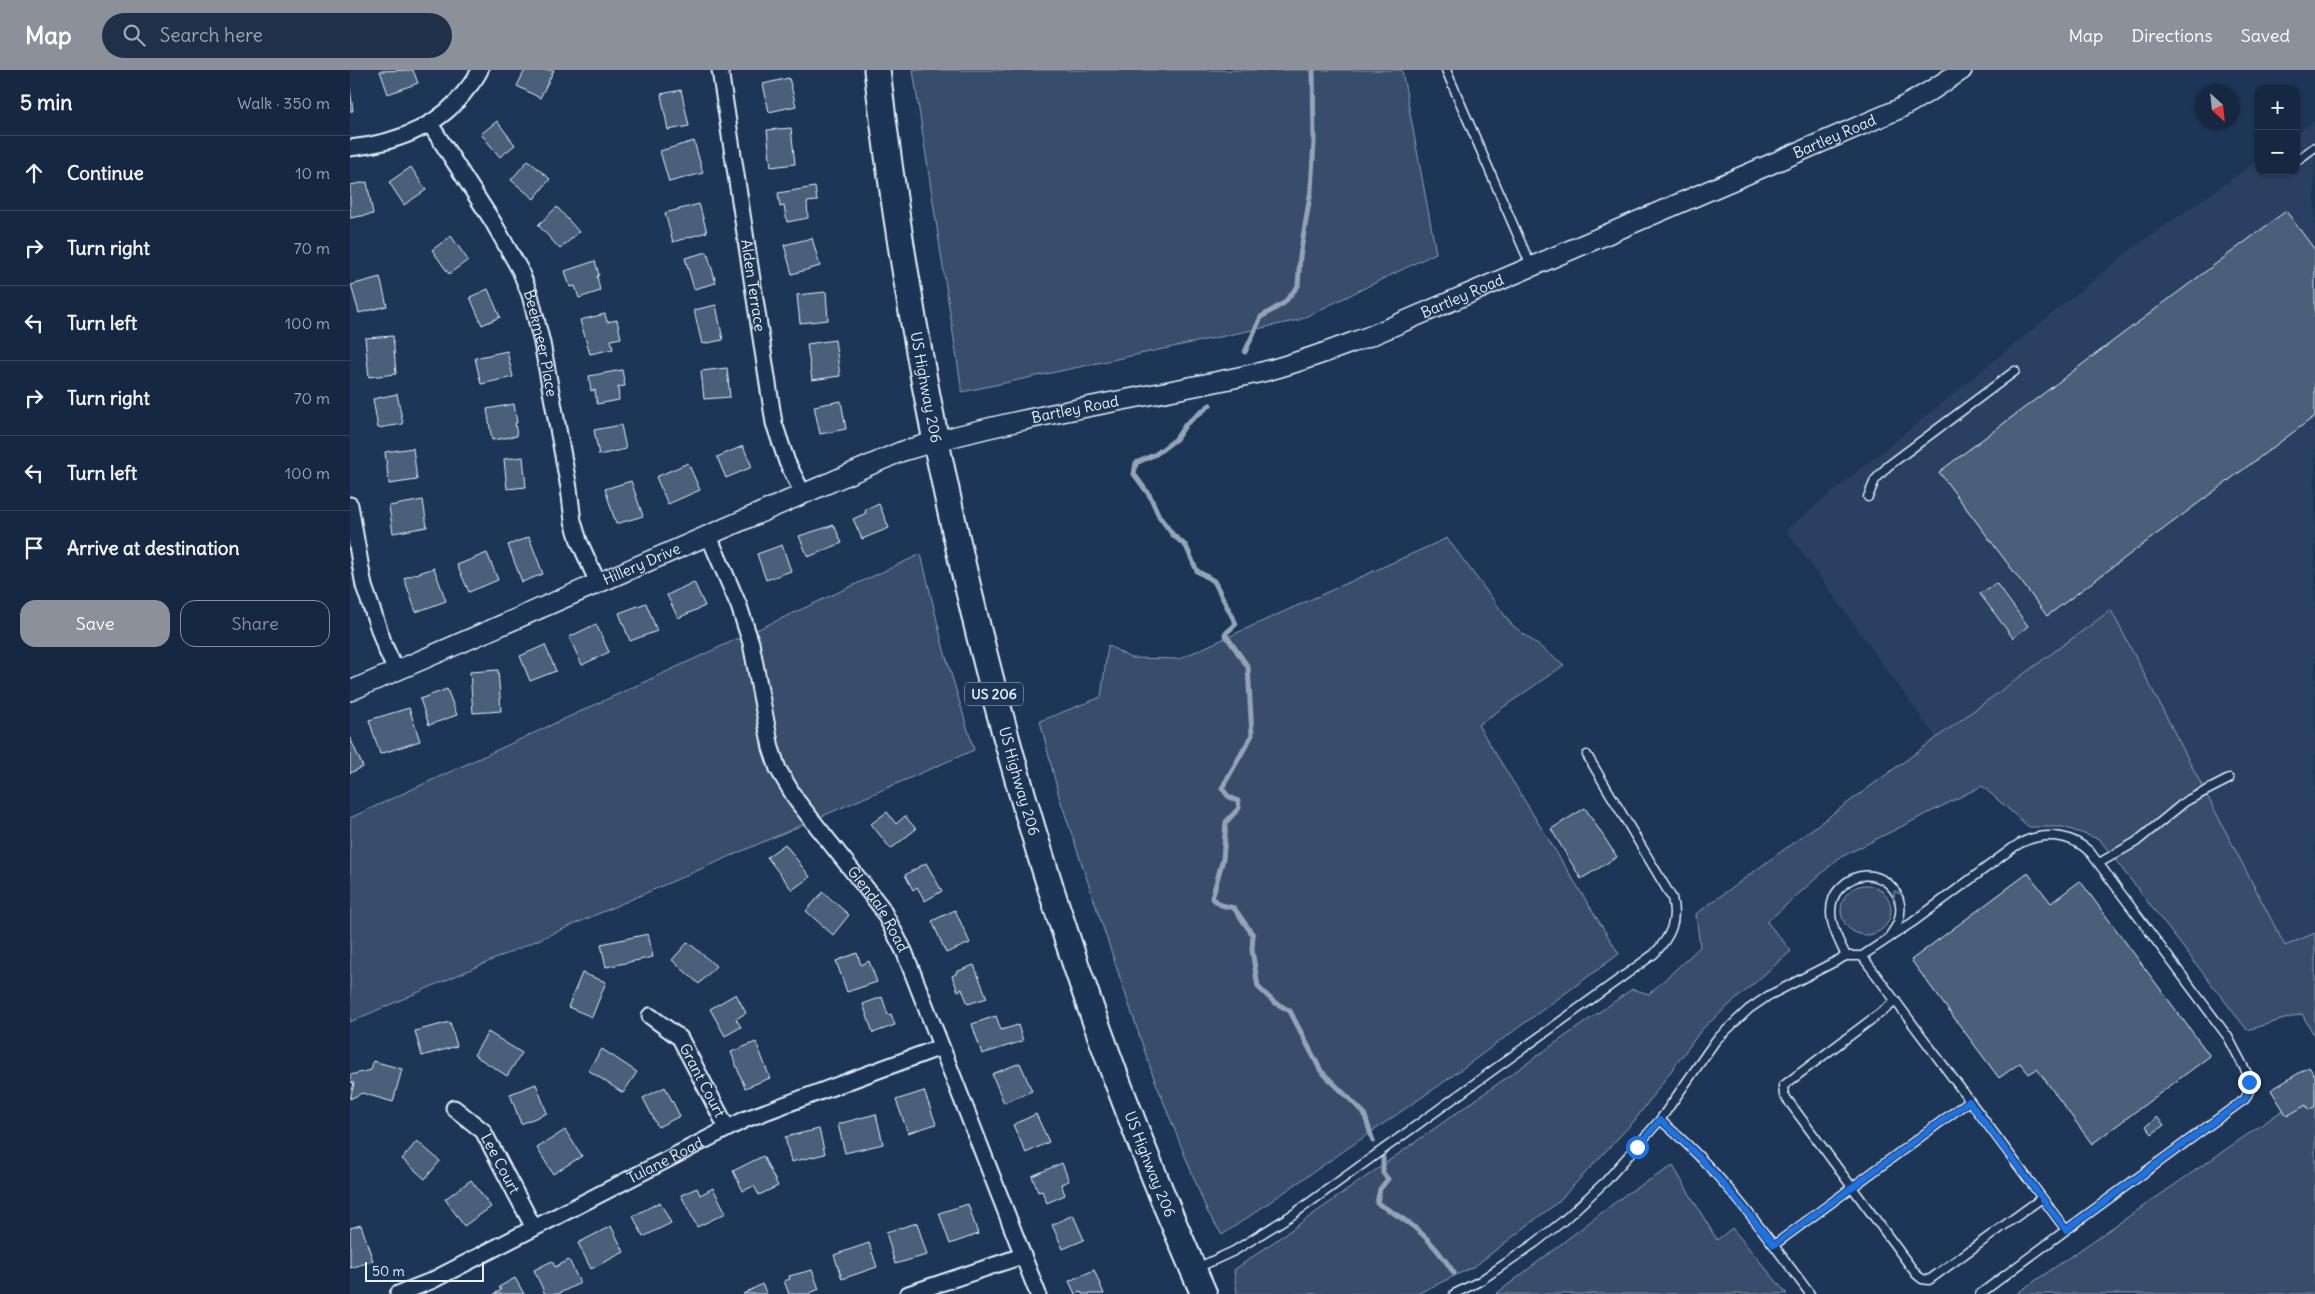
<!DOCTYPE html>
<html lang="en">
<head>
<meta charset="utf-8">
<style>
  body { margin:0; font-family:Delius,sans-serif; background:#1f3048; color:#f1f3f6 }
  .controls { position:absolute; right:15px; top:15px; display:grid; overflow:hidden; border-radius:10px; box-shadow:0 1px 4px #0004 }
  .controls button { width:45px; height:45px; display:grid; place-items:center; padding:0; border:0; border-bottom:1px solid #35445a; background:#162841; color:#f1f3f6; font:25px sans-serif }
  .compass { position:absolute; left:1845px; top:15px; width:45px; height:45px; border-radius:50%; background:#162841; box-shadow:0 1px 4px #0004; rotate:153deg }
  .scale { position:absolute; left:15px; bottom:12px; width:119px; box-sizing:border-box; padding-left:5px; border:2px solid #e8f1f8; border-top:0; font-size:14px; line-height:18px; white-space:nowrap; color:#e8f1f8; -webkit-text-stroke:4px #1d3557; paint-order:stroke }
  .stop { position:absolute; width:15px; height:15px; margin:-11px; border:4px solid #1a73e8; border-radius:50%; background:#fff }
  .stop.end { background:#1a73e8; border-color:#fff; box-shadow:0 1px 5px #0008 }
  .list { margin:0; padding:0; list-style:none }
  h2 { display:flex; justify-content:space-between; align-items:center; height:65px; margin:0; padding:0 20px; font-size:21px }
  h2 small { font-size:16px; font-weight:400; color:#9ea6b1 }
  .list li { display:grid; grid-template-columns:32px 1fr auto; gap:15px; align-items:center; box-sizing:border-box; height:75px; padding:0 20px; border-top:1px solid #35445a }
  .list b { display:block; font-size:19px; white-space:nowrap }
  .list em { font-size:16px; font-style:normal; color:#9ea6b1 }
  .actions { display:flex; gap:10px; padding:15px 20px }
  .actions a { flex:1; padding:11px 0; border:1px solid #8c9099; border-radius:15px; text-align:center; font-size:18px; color:#8c9099 }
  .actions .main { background:#8c9099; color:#fff }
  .icon { flex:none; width:28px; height:28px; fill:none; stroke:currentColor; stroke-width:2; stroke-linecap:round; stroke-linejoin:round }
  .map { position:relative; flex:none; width:1965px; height:1224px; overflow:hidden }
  header { display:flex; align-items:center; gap:30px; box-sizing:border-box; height:70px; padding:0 25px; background:#8c9099; color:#fff }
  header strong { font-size:24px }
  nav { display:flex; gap:28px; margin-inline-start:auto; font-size:18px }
  .search { width:350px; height:45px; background:#1f3048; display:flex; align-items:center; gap:12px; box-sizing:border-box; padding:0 18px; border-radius:28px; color:#9ea6b1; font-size:19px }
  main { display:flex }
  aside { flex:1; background:#162841 }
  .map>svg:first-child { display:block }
</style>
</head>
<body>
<header>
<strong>Map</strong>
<div class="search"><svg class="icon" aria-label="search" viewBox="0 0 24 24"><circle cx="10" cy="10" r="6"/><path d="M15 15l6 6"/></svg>Search here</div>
<nav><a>Map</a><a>Directions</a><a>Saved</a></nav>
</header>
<main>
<aside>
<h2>5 min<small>Walk · 350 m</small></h2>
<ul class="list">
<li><svg class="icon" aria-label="ahead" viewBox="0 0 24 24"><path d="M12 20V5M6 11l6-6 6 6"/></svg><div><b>Continue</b></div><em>10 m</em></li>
<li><svg class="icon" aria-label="right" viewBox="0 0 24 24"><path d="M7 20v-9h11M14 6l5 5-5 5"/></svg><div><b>Turn right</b></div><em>70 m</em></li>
<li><svg class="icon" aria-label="left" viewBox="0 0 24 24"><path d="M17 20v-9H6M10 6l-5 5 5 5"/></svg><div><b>Turn left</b></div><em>100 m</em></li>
<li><svg class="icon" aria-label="right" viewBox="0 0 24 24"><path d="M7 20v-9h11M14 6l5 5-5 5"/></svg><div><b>Turn right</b></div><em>70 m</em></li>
<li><svg class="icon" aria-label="left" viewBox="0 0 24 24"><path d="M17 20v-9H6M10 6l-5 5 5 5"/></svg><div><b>Turn left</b></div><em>100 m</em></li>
<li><svg class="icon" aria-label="arrive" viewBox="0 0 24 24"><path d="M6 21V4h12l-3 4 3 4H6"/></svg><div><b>Arrive at destination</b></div></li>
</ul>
<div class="actions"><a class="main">Save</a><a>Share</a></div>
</aside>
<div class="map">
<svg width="1965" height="1224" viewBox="0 0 1965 1224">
  <rect width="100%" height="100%" fill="#1d3557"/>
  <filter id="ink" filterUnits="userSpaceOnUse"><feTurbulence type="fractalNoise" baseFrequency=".02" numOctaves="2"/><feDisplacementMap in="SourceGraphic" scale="10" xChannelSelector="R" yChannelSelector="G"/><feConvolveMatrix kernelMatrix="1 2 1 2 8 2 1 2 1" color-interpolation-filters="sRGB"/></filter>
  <g filter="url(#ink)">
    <path fill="#2a4162" d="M1965 51V863L1935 876 1761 541 1587 669 1436 460 1780 180 1909 90V101H1946V64Z"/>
    <path fill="#374d6c" stroke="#909fb2" d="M563 0H1052L1086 183 949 250 612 322Z
      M1097 468 1162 555 1214 595 1128 655 1269 884 1094 1012 872 1165 857 1141 802 1003 709 726 690 651 751 627 758 575 780 588 829 589Z
      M571 484 594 580 624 680 0 952V748Z
      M1761 540 1935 876 1965 863V967L1952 944 1897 960 1749 769 1713 757H1679L1632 716 1489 788 1417 852 1441 881 1352 959 1285 1050 1208 1132 1125 1196 1067 1224H887L884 1200 1282 919 1299 924 1350 877 1346 844Z
      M1491 840a25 25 0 1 1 50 0a25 25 0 1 1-50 0Z
      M1965 1018V1224H1666Z
      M1323 1096 1367 1170 1382 1158 1437 1224H1146L1276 1124Z"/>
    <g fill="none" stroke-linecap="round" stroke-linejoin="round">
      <path stroke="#95a4b5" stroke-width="5" d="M895 282 911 247 934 233 948 216 950 186 961 120 964 72 963 0
        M860 335 836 354 826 369 806 384 786 393 784 404 800 426 809 446 823 465 836 476 847 501 864 511 886 554 875 564 898 597 902 665 872 718 878 726 888 731 889 738 876 752 873 789 862 828 871 835 884 838 903 865 902 880 908 917 924 932 940 941 971 1001 1014 1043 1023 1071
        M1033 1088V1103L1038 1109 1030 1119 1027 1133C1064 1154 1080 1167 1104 1203"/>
    </g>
    <path fill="#495e7a" stroke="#e8f1f8" d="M63 0 68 13 38 24 30 1Z
      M175 0H204L190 28 167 16Z
      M439 8 446 36 419 42 413 14Z
      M0 18 3 41H0Z
      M331 20 339 56 318 60 311 24Z
      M147 51 165 75 150 87 131 64Z
      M441 58 445 94 421 97 417 60Z
      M344 71 353 103 319 112 310 81Z
      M178 90 200 109 184 129 161 110Z
      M61 97 76 120 54 135 39 112Z
      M17 112 23 144 0 148V115Z
      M465 117 467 131 457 132 458 148 437 152 434 136 430 137 428 123Z
      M349 134 357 162 323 172 315 143Z
      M207 137 229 162 210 179 188 155Z
      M1936 141 1965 180V346L1697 546 1589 402Z
      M101 166 118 190 99 204 82 180Z
      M462 168 470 196 442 204 434 175Z
      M357 182 366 213 344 219 335 188Z
      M245 191 249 205 247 206 250 221 229 228 225 216 220 217 215 201Z
      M30 207 37 236 9 243 1 215Z
      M138 219 150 247 132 255 120 227Z
      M476 222 478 250 450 253 447 225Z
      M366 235 373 270 352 274 344 240Z
      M255 244 257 252 267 250 271 268 261 270 263 279 240 284 230 250Z
      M43 266 46 304 19 307 15 268Z
      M485 270 490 306 462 310 457 274Z
      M157 281 163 307 131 314 125 288Z
      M377 298 380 327 354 329 351 301Z
      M272 300 275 316 268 317 269 330 247 334 245 320 241 321 239 306Z
      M47 324 53 354 28 358 23 329Z
      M491 331 496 359 470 364 464 336Z
      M164 334 167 353H165L167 366 142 370 137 339Z
      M271 355 276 379 249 385 244 360Z
      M393 376 402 397 376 408 367 387Z
      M63 378 67 410 39 414 35 382Z
      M173 387 176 417 157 419 154 389Z
      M338 393 350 420 318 434 306 407Z
      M281 411 293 446 266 454 255 419Z
      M73 430 77 457 43 463 39 436Z
      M529 434 539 458 512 469 503 449 516 443 515 440Z
      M484 455 492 473 458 487 449 466Z
      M179 467 193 504 172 512 158 475Z
      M432 475 441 501 416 510 407 484Z
      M137 483 148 510 119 522 107 495Z
      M84 498 96 531 66 542 54 508Z
      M344 512 355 536 328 548 317 525Z
      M1646 513 1678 556 1663 568 1630 524Z
      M296 533 307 561 280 571 269 543Z
      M246 554 259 582 232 595 219 567Z
      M195 575 206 601 180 611 170 586Z
      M148 600 151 641 123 643 120 602Z
      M97 619 107 645 79 655 70 629Z
      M59 638 70 671 30 684 19 650Z
      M0 668 13 697 0 703Z
      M1235 738 1267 787 1231 809 1201 759Z
      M537 742 546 754 555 746 566 759 541 779 521 754Z
      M435 774 460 807 442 820 417 787Z
      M576 793 592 821 575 831 567 817 563 820 555 805Z
      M1678 803 1701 833 1730 811 1860 986 1742 1074 1687 999 1679 1004 1670 993 1649 1008 1561 890Z
      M473 822 499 845 483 865 456 841Z
      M605 840 620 873 596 883 582 851Z
      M298 864 303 887 256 897 251 874Z
      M338 872 366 896 349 914 322 890Z
      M507 883 511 895 519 891 527 912 497 922 486 891Z
      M624 895 637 928 618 934 612 919 608 921 602 906 606 904V902Z
      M232 903 256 912 242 947 218 937Z
      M386 924 396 943 386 949 391 957 375 966 360 939Z
      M532 927 538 945 541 944 545 955 523 963 513 934Z
      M646 946 651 960 668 955 673 971 632 984 622 954Z
      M100 952 107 976 72 986 65 961Z
      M138 962 172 983 157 1006 124 985Z
      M406 972 420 1008 395 1018 381 982Z
      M252 979 287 1002 273 1023 238 1000Z
      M23 991 52 999 43 1032 12 1023 0 1029 4 1013 0 1012V1005L21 1000Z
      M670 993 682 1021 654 1033 642 1004Z
      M1959 997 1965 1006V1036L1959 1040 1956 1035 1937 1046 1921 1020Z
      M186 1014 197 1043 171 1054 160 1024Z
      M315 1017 330 1046 308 1057 293 1028Z
      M574 1021 586 1054 558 1063 546 1030Z
      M526 1044 533 1074 495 1083 488 1054Z
      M686 1044 699 1072 676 1083 663 1055Z
      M1807 1047 1814 1055 1802 1064 1796 1056Z
      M469 1059 475 1084 441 1092 435 1067Z
      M215 1060 232 1086 203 1104 187 1078Z
      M67 1071 90 1091 75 1109 52 1089Z
      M413 1086 428 1116 409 1125 404 1116 393 1121 383 1101Z
      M712 1093 719 1111 711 1114 715 1125 697 1133 692 1121 688 1122 682 1106Z
      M121 1110 141 1137 114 1156 95 1129Z
      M347 1118 350 1125 363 1118 376 1143 347 1157 331 1125Z
      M310 1132 321 1153 293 1167 283 1146Z
      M618 1134 628 1164 600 1174 589 1143Z
      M723 1145 734 1170 713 1179 702 1155Z
      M567 1153 577 1185 545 1194 536 1162Z
      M11 1155 23 1191 0 1198V1158Z
      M261 1156 274 1182 241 1199 228 1173Z
      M519 1173 527 1197 492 1209 484 1185Z
      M219 1190 230 1213 208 1224H195L184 1200 202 1191 205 1197Z
      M462 1200 469 1219 458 1224H439L434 1211 440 1209 439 1206Z
      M744 1200 754 1224H732L731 1222 725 1224 719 1211Z
      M165 1208 174 1224H144L151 1220 149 1217Z
      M412 1214 417 1224H393Z"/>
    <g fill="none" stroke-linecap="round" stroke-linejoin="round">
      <defs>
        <path id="service" d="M1096 0 1181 196
          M1946 91 1965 77
          M1518 427 1525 410 1538 396 1665 301
          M1749 793 1786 772 1836 731 1879 709
          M1496 886C1490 873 1481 857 1481 842 1481 833 1484 824 1490 818 1522 784 1571 826 1541 864
          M1546 931 1433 1016 1434 1025 1566 1204 1572 1209 1579 1210 1692 1128
          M1310 1050C1369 1099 1415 1163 1460 1224
          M1424 1175 1619 1031
          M847 1198 884 1181 945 1143 1304 884C1320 867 1328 852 1322 828L1237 685
          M1104 1224 1130 1211 1185 1173 1213 1151 1256 1111 1310 1050 1366 970 1399 939 1418 926 1496 886H1512L1563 852 1664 777C1688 761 1719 762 1740 782L1878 967 1899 1007V1021L1895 1029 1716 1160 1512 886
          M1630 1224 1716 1160"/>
        <g id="minor">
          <path id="s1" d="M370 0 424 353 437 392 453 424"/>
          <path id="s2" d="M80 54 143 152 170 200 180 225 192 273 219 418 223 451 229 471 248 513"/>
          <path d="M0 78C46 73 89 58 117 19 122 13 127 7 130 0"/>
          <path d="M0 435 14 516 35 577 46 601"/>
          <path id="s3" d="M358 464 389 536 401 573 421 678 428 699 447 731 531 837 554 881 688 1224"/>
          <path id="s4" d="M300 946 330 968 377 1058"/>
          <path id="s5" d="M104 1038 133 1061 184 1158"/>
          <path id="s6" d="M48 1224 81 1211 396 1049 591 977"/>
          <path d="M558 1224 672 1186"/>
        </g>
        <g id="tertiary">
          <path id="s7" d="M0 621 550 382C669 345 792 329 912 302 949 293 984 279 1020 266L1549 39 1582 20 1612 0"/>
        </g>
        <g id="trunk">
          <path id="s8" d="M527 0C577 421 682 836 854 1224"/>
        </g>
      </defs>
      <use href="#service" stroke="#e8f1f8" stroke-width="11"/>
      <use href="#minor" stroke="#e8f1f8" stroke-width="19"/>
      <use href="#tertiary" stroke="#e8f1f8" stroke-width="22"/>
      <use href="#trunk" stroke="#e8f1f8" stroke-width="29"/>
      <use href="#service" stroke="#1d3557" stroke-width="8"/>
      <use href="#minor" stroke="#1d3557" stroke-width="15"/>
      <use href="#tertiary" stroke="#1d3557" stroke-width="19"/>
      <use href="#trunk" stroke="#1d3557" stroke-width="25"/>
    </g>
    <defs><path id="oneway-chevron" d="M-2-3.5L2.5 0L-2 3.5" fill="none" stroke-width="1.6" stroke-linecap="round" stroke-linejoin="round" transform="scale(1.25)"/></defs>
    <use stroke="#64778f" href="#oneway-chevron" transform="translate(1546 824) rotate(-120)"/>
  </g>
  <g fill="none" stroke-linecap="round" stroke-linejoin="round" filter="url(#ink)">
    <path stroke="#1a73e8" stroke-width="6" d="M1287 1077 1310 1050C1353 1086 1388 1131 1424 1175L1619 1031 1716 1160 1895 1029 1899 1021V1012"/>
  </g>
  <g text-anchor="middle" stroke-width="5" stroke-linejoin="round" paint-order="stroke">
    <rect fill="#1d3557" stroke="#abb9c8" stroke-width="1" x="615" y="612.5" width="58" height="23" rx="4"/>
    <g font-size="14" font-weight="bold" fill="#e8f1f8">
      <text x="644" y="629">US 206</text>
    </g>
    <g font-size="15" fill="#e8f1f8" stroke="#1d3557">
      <text dy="5" stroke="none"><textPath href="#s7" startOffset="1590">Bartley Road</textPath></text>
      <text dy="5" stroke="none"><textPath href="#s1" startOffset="218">Alden Terrace</textPath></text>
      <text dy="5" stroke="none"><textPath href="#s7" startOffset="1185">Bartley Road</textPath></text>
      <text dy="5" stroke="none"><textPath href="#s2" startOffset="248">Beekmeer Place</textPath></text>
      <text dy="5" stroke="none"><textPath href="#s8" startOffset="321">US Highway 206</textPath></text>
      <text dy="5" stroke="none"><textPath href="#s7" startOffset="780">Bartley Road</textPath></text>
      <text dy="5" stroke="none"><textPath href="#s7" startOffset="318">Hillery Drive</textPath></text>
      <text dy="5" stroke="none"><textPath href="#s8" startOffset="726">US Highway 206</textPath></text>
      <text dy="5" stroke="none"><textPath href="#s3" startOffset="419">Glendale Road</textPath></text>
      <text dy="5" stroke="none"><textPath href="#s4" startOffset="85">Grant Court</textPath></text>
      <text dy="5" stroke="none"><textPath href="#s6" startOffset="299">Tulane Road</textPath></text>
      <text dy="5" stroke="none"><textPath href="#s5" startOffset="74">Lee Court</textPath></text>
      <text dy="5" stroke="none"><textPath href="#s8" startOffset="1131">US Highway 206</textPath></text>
    </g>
  </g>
</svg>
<div class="controls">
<button>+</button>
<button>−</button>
</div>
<svg class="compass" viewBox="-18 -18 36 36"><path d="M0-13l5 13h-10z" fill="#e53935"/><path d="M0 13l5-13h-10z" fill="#9ea6b1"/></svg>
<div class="scale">50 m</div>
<div class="stop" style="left:1287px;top:1077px"></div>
<div class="stop end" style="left:1899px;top:1012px"></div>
</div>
</main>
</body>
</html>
